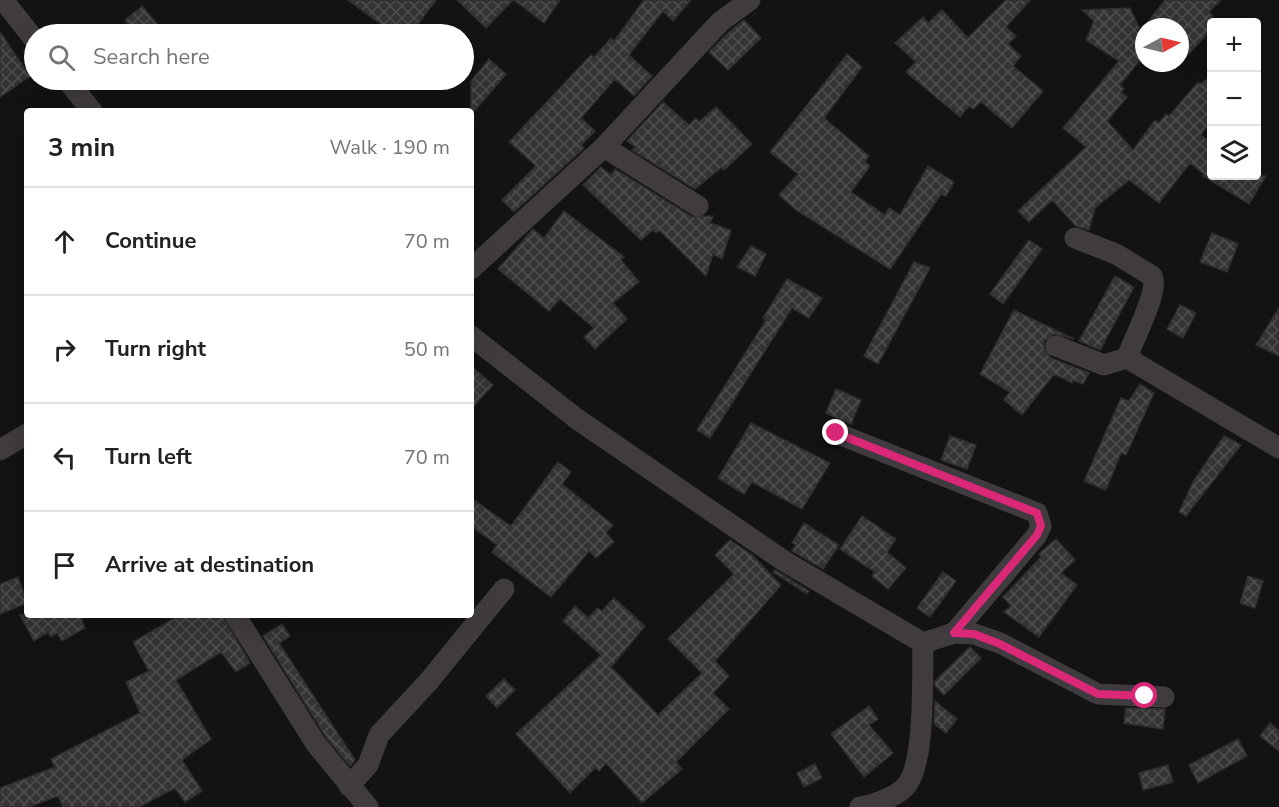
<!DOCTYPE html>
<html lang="en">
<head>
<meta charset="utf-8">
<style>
  body { margin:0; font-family:"Nunito Sans",sans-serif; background:#f6f6f6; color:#202124 }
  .controls { position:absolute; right:18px; top:18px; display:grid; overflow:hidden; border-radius:6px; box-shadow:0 6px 24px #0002 }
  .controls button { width:54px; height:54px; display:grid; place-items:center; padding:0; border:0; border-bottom:2px solid #e0e0e0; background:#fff; color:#202124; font:30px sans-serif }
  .compass { position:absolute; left:1135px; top:18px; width:54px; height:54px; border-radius:50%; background:#fff; box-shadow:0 6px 24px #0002; rotate:83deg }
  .stop { position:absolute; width:18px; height:18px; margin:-14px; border:4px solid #db2777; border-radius:50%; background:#fff }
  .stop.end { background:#db2777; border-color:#fff; box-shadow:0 2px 6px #0008 }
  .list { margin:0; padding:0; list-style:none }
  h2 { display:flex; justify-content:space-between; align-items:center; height:78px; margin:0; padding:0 24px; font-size:26px }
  h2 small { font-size:20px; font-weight:400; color:#757577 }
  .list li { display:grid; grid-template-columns:39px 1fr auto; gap:18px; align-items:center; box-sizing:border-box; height:108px; padding:0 24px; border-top:2px solid #e0e0e0 }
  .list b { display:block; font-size:22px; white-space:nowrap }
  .list em { font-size:20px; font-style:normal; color:#757577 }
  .icon { flex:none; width:33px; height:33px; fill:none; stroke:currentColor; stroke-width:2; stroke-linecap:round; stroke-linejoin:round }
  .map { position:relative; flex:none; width:1279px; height:807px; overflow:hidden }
  .search { position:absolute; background:#fff; box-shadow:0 6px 24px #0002; left:24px; top:24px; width:450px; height:66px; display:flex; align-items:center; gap:15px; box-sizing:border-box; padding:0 21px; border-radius:33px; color:#757577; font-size:22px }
  .panel { position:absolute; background:#fff; box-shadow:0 6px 24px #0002; left:24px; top:108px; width:450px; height:510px; border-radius:6px }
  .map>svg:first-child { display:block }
</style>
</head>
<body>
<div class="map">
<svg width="1279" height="807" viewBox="0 0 1279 807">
  <defs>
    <pattern id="building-cross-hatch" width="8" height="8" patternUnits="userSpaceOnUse" patternTransform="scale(1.5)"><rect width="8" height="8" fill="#363335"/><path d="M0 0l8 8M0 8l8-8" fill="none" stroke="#514e50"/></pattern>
  </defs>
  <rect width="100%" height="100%" fill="#141314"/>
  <path fill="url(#building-cross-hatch)" stroke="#302d2f" stroke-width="1.5" d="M348 0H436L411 34H394Z
    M457 0H513L486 28Z
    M514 0H560L544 23Z
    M644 0H691L673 21 663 11 629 55 652 76 634 96 615 79 581 118 595 131 581 145 584 148 514 212 502 200 536 166 509 142 591 55 594 57 611 38 614 41Z
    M1006 0H1030L1006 27 1016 36 1008 44 1021 56 1013 66 1043 91 1012 128 981 102 973 109 969 106 960 117 906 72 916 62 895 43 923 17 928 23 942 10 968 38Z
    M1165 0H1221L1209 12 1212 15V29L1180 63V27H1144Z
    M142 6 159 26 148 34H137L125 20Z
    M1130 8 1144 38V55L1120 85 1124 89 1121 92 1127 97 1107 121 1133 150 1155 120 1159 123 1166 114 1169 116 1198 82 1200 84 1212 76V119L1201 135 1212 143V176H1266L1249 204 1203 176H1206L1190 163 1159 203 1129 180 1095 208 1089 230 1076 226 1052 200 1029 222 1018 211 1086 147 1063 128 1119 61 1086 40 1094 21 1082 10Z
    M744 20 761 38 728 70 709 52 729 32Z
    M0 32 30 76 0 97Z
    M847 54 862 67 824 118 869 156 865 162 870 166 851 192 885 215 889 208 900 215 928 166 954 182 946 196 941 194 890 269 796 210 779 195 798 174 770 152Z
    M489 59 506 74 471 115V81Z
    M663 102 689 125 696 118 699 122 716 107 752 144 724 170 722 167 695 189 632 150 635 147 627 141Z
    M601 167 611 175 615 169 692 217 713 216 710 223 731 230 722 259 713 254 706 276 659 230 656 233 653 230 641 240 583 185Z
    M564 211 624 257 621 260 639 282 613 303 627 319 595 349 584 337 594 328 560 299 549 311 498 269 533 229 544 238Z
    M1212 233 1238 244 1227 272 1200 262Z
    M1029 240 1042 249 1003 304 990 294Z
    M751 246 766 254 755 276 737 267Z
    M914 262 930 268 878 364 864 356Z
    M1115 276 1134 287 1100 350 1079 341Z
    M787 279 822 298 809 318 792 308 710 438 697 430 766 320 763 318Z
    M1180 305 1196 313 1183 338 1167 329Z
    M1279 308V356L1256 345Z
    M1014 310 1074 339 1054 334 1044 341V348L1051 358 1089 373 1083 384 1073 380 1072 383 1054 374 1022 415 1004 400 1010 392 980 374Z
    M471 366 493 385 471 409Z
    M1140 384 1154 393 1126 455 1121 453 1106 490 1084 481 1121 398 1129 401Z
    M836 389 861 400 851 424 826 413Z
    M751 423 830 463 802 509 752 482 744 494 718 478Z
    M950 436 976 445 967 469 941 460Z
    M1224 436 1241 445 1186 516 1179 512 1194 480Z
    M558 462 571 472 562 484 613 525 606 533 614 542 596 558 589 551 551 597 492 552 497 545 471 526V498L511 526Z
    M862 516 896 539 887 552 906 568 888 589 872 576 875 572 840 549Z
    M804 523 839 545 823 569 792 551 796 545 792 543Z
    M1056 539 1075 560 1061 573 1077 585 1039 637 1004 612 1011 606 1003 597 1041 557 1039 554Z
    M730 540 752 555 781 585 715 661 729 676 713 693 729 709 676 762 682 769 642 803 606 763 599 771 595 768 570 793 516 734 601 655 563 621 575 606 588 618 598 608 602 611 614 598 645 626 611 667 658 715 702 673 668 639 734 574 715 555Z
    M775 570 809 591 807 594 773 572Z
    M943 572 956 581 930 617 917 608Z
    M1248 576 1263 581 1255 608 1240 603Z
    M18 577 27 603 0 614V584Z
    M20 615H88L81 619 85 628 62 641 57 633 51 637 48 632 34 641Z
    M180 615H222L250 663 236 672 221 652 176 680 211 739 182 760 202 791 185 802 175 788 139 807H63L58 796 29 807H0V788L55 767 51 759 140 713 126 682 149 671 133 642Z
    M282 624 290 636 279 643 355 760 350 766 326 737 263 636Z
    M970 647 981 658 944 695 935 686V681Z
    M504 679 515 690 497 708 486 696Z
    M935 701 957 719 946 733 934 724Z
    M869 706 878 719 869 725 893 753 864 777 831 734Z
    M1126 708 1165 709 1163 729 1124 723Z
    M1270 723 1279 731V751L1260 736Z
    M1238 739 1247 756 1198 783 1189 765Z
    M815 764 822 778 804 787 797 773Z
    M1168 765 1173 782 1143 790 1139 773Z"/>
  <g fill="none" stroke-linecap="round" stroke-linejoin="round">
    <path stroke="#403b3f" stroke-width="21" d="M3 0 34 39
      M67 80 92 111
      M604 147 698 206
      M1075 238 1116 254 1152 276C1160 291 1133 339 1127 358L1279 448
      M471 269 604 147 720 22 750 0
      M471 336 577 419 784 561 923 643 954 633 974 634 1000 643 1098 694 1164 697
      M1056 346 1104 365 1127 358
      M836 433 1037 513 1041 526 1037 535 954 633
      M0 450 27 434
      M235 615 316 744 368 807
      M349 786 368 765 379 735 429 681 504 589
      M860 807C874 805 896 797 906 786 926 763 922 675 923 643"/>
  </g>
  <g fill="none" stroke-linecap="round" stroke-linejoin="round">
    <path stroke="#db2777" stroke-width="8" d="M836 433 1037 513 1041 526 1037 535 954 633 974 634 1000 644 1098 694 1145 696"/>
  </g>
</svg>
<div class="controls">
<button>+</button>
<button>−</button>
<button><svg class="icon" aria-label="layers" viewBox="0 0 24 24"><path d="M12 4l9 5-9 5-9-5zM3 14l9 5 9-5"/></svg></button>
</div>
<svg class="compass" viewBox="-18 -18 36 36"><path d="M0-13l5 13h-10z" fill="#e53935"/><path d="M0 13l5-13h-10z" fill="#757577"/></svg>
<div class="stop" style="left:1145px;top:696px"></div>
<div class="stop end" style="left:836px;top:433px"></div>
<div class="search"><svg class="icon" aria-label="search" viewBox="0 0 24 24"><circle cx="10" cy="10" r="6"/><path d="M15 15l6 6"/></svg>Search here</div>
<section class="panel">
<h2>3 min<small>Walk · 190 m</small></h2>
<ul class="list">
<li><svg class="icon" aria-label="ahead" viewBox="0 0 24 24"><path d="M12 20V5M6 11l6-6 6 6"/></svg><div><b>Continue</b></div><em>70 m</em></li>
<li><svg class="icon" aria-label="right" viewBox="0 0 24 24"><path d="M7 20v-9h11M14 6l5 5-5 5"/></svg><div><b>Turn right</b></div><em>50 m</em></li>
<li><svg class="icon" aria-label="left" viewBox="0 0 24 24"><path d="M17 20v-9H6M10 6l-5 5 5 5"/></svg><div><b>Turn left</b></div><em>70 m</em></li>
<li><svg class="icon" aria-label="arrive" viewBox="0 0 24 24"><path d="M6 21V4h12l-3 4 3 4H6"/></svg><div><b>Arrive at destination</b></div></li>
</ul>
</section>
</div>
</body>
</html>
